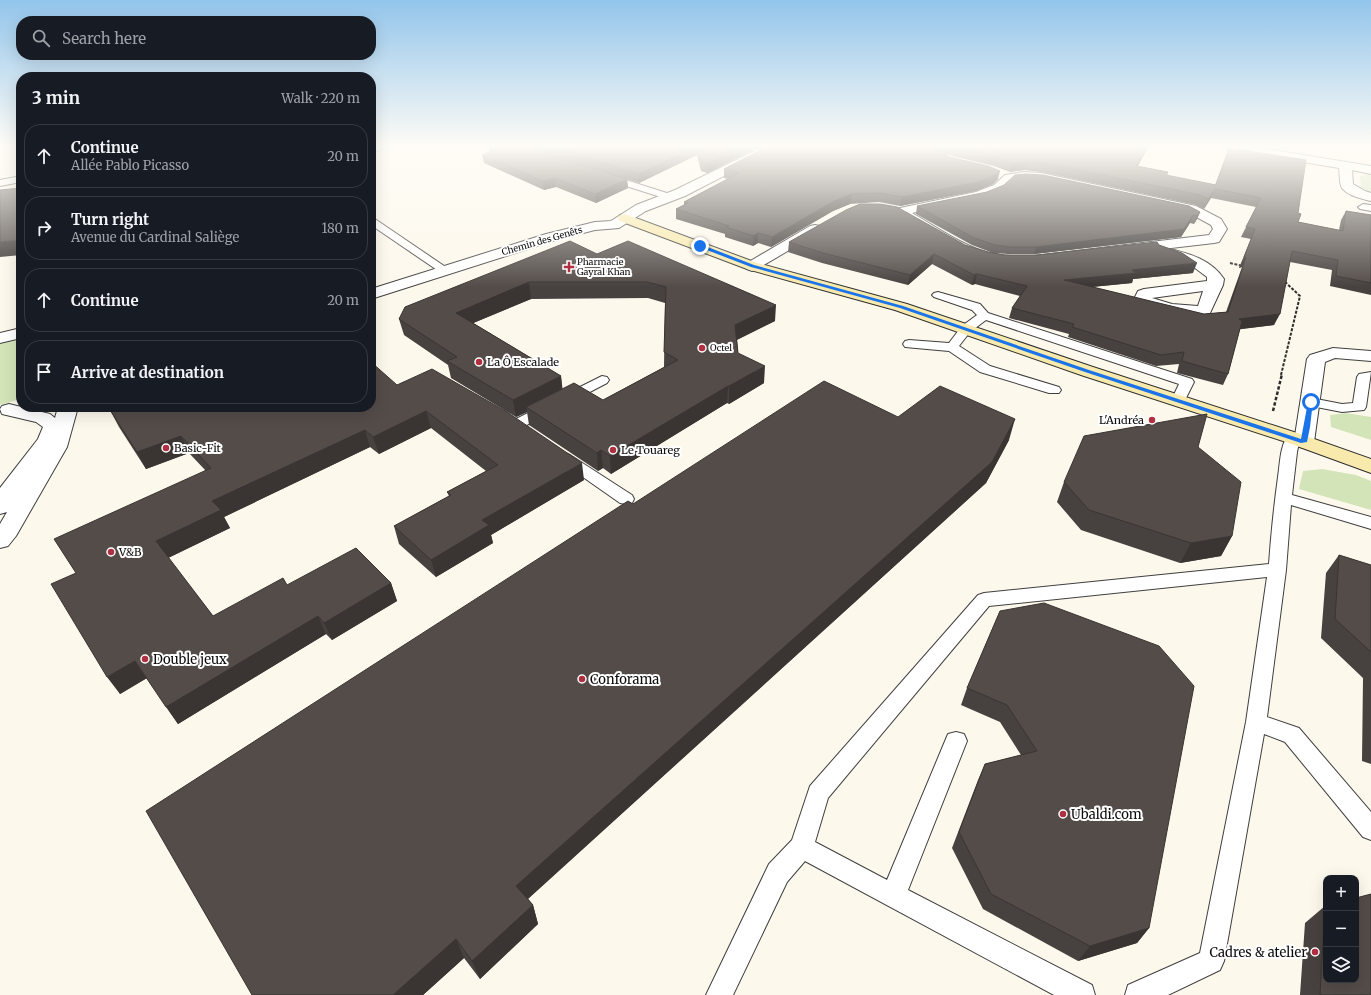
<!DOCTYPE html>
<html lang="en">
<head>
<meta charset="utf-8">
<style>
  body { margin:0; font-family:Merriweather,serif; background:#20242c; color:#f1f3f6 }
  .controls { position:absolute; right:12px; bottom:12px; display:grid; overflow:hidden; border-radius:8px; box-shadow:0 4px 16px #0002 }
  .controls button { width:36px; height:36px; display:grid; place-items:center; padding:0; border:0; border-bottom:1px solid #363941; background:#171b24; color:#f1f3f6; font:20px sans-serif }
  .stop { position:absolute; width:12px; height:12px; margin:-9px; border:3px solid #1a73e8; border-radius:50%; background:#fff }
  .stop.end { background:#1a73e8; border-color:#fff; box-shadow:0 1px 4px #0008 }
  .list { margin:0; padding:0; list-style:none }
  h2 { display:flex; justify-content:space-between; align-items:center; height:52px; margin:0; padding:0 16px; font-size:17px }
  h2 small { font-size:13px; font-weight:400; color:#9ea1a6 }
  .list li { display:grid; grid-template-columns:26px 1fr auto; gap:12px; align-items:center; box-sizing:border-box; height:64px; margin:0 8px 8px; padding:0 8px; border:1px solid #363941; border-radius:16px }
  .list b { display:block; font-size:15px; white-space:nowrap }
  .list p { margin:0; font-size:13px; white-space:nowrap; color:#9ea1a6 }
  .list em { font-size:13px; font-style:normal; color:#9ea1a6 }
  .icon { flex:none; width:22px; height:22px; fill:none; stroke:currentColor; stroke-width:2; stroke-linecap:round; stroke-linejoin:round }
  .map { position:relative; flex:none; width:1371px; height:995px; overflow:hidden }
  .search { position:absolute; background:#171b24; box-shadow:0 4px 16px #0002; left:16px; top:16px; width:360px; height:44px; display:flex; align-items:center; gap:10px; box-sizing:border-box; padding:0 14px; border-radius:16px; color:#9ea1a6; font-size:15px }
  .panel { position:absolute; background:#171b24; box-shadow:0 4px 16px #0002; left:16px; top:72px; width:360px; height:340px; border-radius:16px }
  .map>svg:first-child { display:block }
</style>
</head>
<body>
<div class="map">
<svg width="1371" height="995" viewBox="0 0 1371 995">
  <rect width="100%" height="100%" fill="#fdf8ec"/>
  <path fill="#d3e4b9" d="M1371 174V193L1361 187 1360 176Z
    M21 339V399L0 405V344Z
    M1346 413 1371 417V440L1331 427 1330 415Z
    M1322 469 1356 475 1371 481V510L1299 489 1303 471Z"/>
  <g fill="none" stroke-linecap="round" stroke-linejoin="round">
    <defs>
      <path id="service" d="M371 147H387L371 153Z
        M607 174 673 195 675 197 670 200 667 199 604 179 603 177Z
        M21 176V182L0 186V180Z
        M1363 204 1371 205V211L1360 209 1358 207Z
        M371 218 375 219 450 270 444 273 440 272 371 225Z
        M938 292 980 304 988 313 1192 379 1194 382 1183 404 1178 405 1173 404 1171 401 1179 384 986 320 970 332 959 346 990 366 1059 387 1061 390 1059 393H1049L980 372 949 351 905 347 903 344 905 341 909 340 949 343 962 326 977 315 972 310 934 297 932 295 934 293Z
        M1371 372 1366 407 1364 410 1342 412 1306 405 1304 402 1306 399 1311 398 1342 404 1353 403 1357 377 1359 374Z
        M602 376 607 377 609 380 607 383 521 428C512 430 500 424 495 417L497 414 502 413 507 414 516 419Z
        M1293 434 1298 435 1300 438 1297 452 1292 495 1371 517V529L1291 505 1286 570 1267 717 1299 728 1371 812V840L1363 837 1285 742 1264 734 1224 961 1220 970 1168 995H1125L1128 985 1200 953 1246 722 1267 577 989 606 828 798 815 842 887 880 948 734 956 732 964 734 967 741 908 890 1092 985 1095 995H1054L805 861 787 882 733 995H706L769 864 792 840 810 786 978 595 984 593 1269 564C1271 535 1274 506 1278 477 1280 464 1280 446 1288 435Z
        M565 453 570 455 632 495 634 499 632 503 626 504 620 503 560 461 557 458 560 455Z"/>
      <path id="minor" d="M763 147H778L776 149 685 196 646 211 619 228 595 230 556 240 371 299V289L546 234 595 222 611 221 636 205 675 190Z
        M1225 147H1254L1371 166V174L1352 170 1353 184 1365 191 1371 193V201C1362 199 1348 196 1342 188 1339 183 1340 174 1339 168L1231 150Z
        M1024 172 1041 173 1196 206 1221 219 1227 229 1219 242 1214 243 1034 264C1020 265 1005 265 991 262 956 255 926 232 895 215L893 212 895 209 900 208 976 192 994 185 1005 175ZM1024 180 1041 181 1187 212 1211 225 1213 229 1209 235 1034 256C1021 256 1006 257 993 254 964 247 938 228 912 213L985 198 1002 191 1013 181Z
        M815 225 820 226 822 229 820 232 757 269 752 271 747 269 744 266 747 263 810 226Z
        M1170 249C1191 254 1211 260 1224 279L1223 285 1210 313C1193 318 1145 315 1134 299L1138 291 1144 289 1207 281V277L1191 265 1165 256 1163 253 1165 250ZM1203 291 1198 306 1172 304 1152 298Z
        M21 328V338L0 343V333Z
        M1333 348 1371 351V361L1335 358 1325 362 1314 442 1311 446 1304 448 1297 446 1294 442 1307 359 1310 355Z
        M9 404 50 414 55 418 58 407H78L67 447 16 536 8 546 0 548V524L7 512 0 514V488L38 439 43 427 36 422 2 414 0 409 2 406Z"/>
      <path id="secondary" d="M625 214 757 263 907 304 1093 367 1300 434 1371 459V473L1286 442 1081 375 895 310 747 269 620 221 618 218 620 215Z"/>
    </defs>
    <use href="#service" stroke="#3f3f3f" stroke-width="2"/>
    <use href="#minor" stroke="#3f3f3f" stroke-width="2"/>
    <use href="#secondary" stroke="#2e2e2e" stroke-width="2"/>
    <path stroke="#2e2e2e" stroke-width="2" stroke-dasharray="3 1.5" stroke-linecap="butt" d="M1230 263 1243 266
      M1281 375 1300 296 1283 280"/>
    <path stroke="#2e2e2e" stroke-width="2.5" stroke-dasharray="3.5 2" stroke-linecap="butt" d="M1273 411 1282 374"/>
    <use href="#service" fill="#fff" fill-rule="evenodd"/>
    <use href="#minor" fill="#fff" fill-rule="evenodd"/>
    <use href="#secondary" fill="#f8e9ac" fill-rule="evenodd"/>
  </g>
  <path fill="#47413f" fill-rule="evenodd" d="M492 147H759L707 173 701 171 697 155 639 183 548 155 627 179 628 188 596 203 556 187 544 190 484 163 482 155 489 152V148Z
    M767 147H993V149L997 147H1148L1138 166 1168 172 1167 176 1215 185 1229 148 1298 213V222L1339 230 1341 220 1346 211 1371 215V295L1330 286 1332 270 1290 262 1274 325 1240 329 1228 374 1223 385 1177 373 1179 364 1156 366 1068 337 1069 334 1009 318 1012 308 1020 296 975 284 972 285 932 264 908 285 822 263 788 252 789 242 965 245 988 252 1004 255H1037L1159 245 1193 273 1133 279 1132 283 1092 287 1204 314 1226 312 1242 267 1239 268 1251 239 1241 237 1256 207 1211 198 1204 209 1196 205 1041 172 1024 170 1010 172 994 166 948 155H945L998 179 993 184 976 191 900 206 879 202 850 204 833 211 771 247 758 243 753 246 725 237V234L676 219V209L684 205V202L728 179 724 178V169Z
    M917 206 1200 212 1197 219 1194 224 1190 223 1181 237 1034 254H1008L993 253 972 245 916 214Z
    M597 254 775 321 737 340 738 353 764 383 729 404 727 403 611 474 603 468 598 471 529 425 527 412 516 417 451 378 448 365 404 335 399 319ZM648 298 665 303 664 367 603 400 562 389 561 376 473 323 531 299Z
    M397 385 584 480 491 535 493 543 436 577 399 544 394 526 449 496 447 492 486 471 431 428 379 454 370 447 224 517 230 528 168 558 213 616 287 585 391 583 397 601 332 640 326 634 178 724 147 678 120 694 76 573 206 471 189 453 146 469 119 427 110 410Z
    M898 417 1009 440 986 483 528 899 533 905 538 924 480 979 464 958 423 995H252L633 504Z
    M1198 447 1232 536 1221 556 1180 563 1081 530 1057 502 1064 482Z
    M1339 555 1371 565V764L1362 761 1363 678 1321 638 1326 573Z
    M1000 611 1149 928 1137 943 1078 961 983 909 952 848 978 780 985 764 1021 755 1000 722 961 705 967 688Z
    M1325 906 1371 995H1300L1305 923Z"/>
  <path fill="#3a3533" d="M546 147H548L549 155 544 158 543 150Z
    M694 147H697V155L639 183V174Z
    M742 147H759L707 173V164Z
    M945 147H949L948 155 944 156 942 151Z
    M1146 147H1148L1133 175 1136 166Z
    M1026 162 1024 170 1010 172 1012 164Z
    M1000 171 998 179 993 184 976 191 900 206 902 197Z
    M555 178 556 187 544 190 543 181Z
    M627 179 628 188 596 203 595 194Z
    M1215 189 1211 198 1204 209 1208 199Z
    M852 194 850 204 833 211 771 247 772 237 834 201Z
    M1200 212 1197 219 1194 224 1197 216Z
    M1193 215 1190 223 1181 237 1034 254 1036 247Z
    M758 233V243L753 246V236Z
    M21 240V255L0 257V242Z
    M934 254 932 264 908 285 910 275Z
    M1244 257H1246L1242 267 1239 268Z
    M1197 263 1193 273 1133 279 1132 283 1060 290 1064 280 1132 270Z
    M977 274 975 284 972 285 974 275Z
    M529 282 531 299 459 329 456 313Z
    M776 305 775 321 734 341 735 325Z
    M1280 314 1274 325 1234 330 1239 319Z
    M765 366 764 383 729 404V386Z
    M561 376 563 393 526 407 527 412 516 417 513 400Z
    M728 386 727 403 611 474 610 456Z
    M426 411 431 428 379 454 373 437Z
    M1015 419 1009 440 986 483 521 905 516 886Z
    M365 430 370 447 224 517 230 528 166 559 156 541 212 501Z
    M181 436 189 453 146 469 137 452Z
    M601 450 603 468 598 471 597 453Z
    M582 463 584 480 491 535 493 543 436 577 431 560 482 520Z
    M1232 536 1221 556 1180 563 1191 543Z
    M391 583 397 601 332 640 324 623Z
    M318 616 326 634 178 724 166 707Z
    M135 661 147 678 120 694 107 677Z
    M533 905 538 924 480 979 472 961Z
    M1149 928 1137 943 1078 961 1090 946Z
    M456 939 464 958 423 995H393Z"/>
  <path fill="#534c49" stroke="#3a3533" d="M492 147H546L543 150 545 154 627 179 595 194 555 178 543 181 482 155 495 150 489 148Z
    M552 147H694L639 174Z
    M697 147H742L707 164 701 162Z
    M767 147H945L942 151 945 156 988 166 1000 171 995 175 978 182 902 197 880 193 852 194 834 201 772 237 758 233 753 236 726 227 729 226 676 209 688 203 684 202 739 173 724 169Z
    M955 147H993V149L997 147H1146L1136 166 1168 172 1166 175 1216 185 1229 148 1306 160 1298 213 1301 214 1298 222 1343 231 1346 211 1371 215V283L1336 276 1338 260 1292 251 1280 314 1239 319 1242 321 1228 374 1182 361 1184 352 1161 355 1072 327 1074 324 1012 308 1027 286 977 274 974 275 934 254 910 275 823 253 789 242 846 210 860 204H880L897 207 965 245 988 252 1004 255H1037L1157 242 1159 245 1182 253 1197 263 1132 270 1136 273 1064 280 1204 314 1228 312 1246 257H1244L1255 229 1246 227 1261 198 1215 189 1208 199 1200 195 1044 163 1026 162 1012 164 996 157Z
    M1026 174 1043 175 1189 206 1200 212 1197 216 1193 215 1184 229 1036 247H1010L995 245 974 238 917 206 987 192 1004 185 1015 175Z
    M21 188V240L0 242V190Z
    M570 241 597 254 628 241 776 305 735 325 738 353 765 366 729 386H728L610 456 601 450 597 453 526 407 574 383 603 400 678 360 664 352 666 287 647 282H529L456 313 561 376 513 400 447 361 457 357 399 319 405 307Z
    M371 362 397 385 432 369 507 412 582 463 482 520 489 525 431 560 394 526 451 495 447 492 498 465 426 411 373 437 365 430 212 501 221 510 156 541 213 616 283 578 287 585 356 548 391 583 324 623 318 616 166 707 135 661 107 677 51 584 76 573 54 539 211 468 181 436 137 452 110 410 113 407H371Z
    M824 381 898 417 940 386 1015 419 992 462 516 886 533 905 472 961 456 939 393 995H252L146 811 628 501 633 504Z
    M1207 414 1198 447 1241 482 1232 536 1191 543 1089 510 1064 482 1084 436Z
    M1339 555 1371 565V652L1335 619Z
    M1044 603 1159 646 1194 686 1149 928 1090 946 991 894 959 832 985 764 1037 751 1007 705 967 688 1000 611Z
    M1371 894V995H1320L1325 906H1326V980H1356V898Z"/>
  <linearGradient id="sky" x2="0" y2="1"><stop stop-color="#93c5eb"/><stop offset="0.51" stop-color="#fefcf6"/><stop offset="1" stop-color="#fefcf6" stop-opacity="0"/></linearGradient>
  <rect width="1371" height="287" fill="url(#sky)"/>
  <path fill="#1a73e8" d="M700 244 754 265 903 306 1089 370 1301 439 1308 402 1313 401 1310 427 1307 442 1301 443 1085 372 900 308 751 267 699 247Z"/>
  <g fill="#af3041" stroke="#fff" stroke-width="1.5">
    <path d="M567 261h4v4h4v4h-4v4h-4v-4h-4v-4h4z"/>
    <circle cx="702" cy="348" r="4"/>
    <circle cx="479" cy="362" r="4"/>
    <circle cx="1152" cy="420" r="4"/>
    <circle cx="166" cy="448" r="4"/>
    <circle cx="613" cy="450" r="4"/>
    <circle cx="111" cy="552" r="4"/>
    <circle cx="145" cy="659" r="4"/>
    <circle cx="582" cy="679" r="4"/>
    <circle cx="1063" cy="814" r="4"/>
    <circle cx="1315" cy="952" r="4"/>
  </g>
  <g text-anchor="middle" stroke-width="4" stroke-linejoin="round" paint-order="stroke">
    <g font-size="9" fill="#0c0c0c" stroke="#fff">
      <text transform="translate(542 241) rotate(-16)" y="3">Chemin des Genêts</text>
    </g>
    <g font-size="9" fill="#0c0c0c" stroke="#fff" text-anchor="start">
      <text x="577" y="265">Pharmacie<tspan x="577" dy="10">Gayral Khan</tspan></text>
      <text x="710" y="351">Octel</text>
    </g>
    <g font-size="11" fill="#0c0c0c" stroke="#fff" text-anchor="start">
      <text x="487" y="366">La Ô Escalade</text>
      <text x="1144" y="424" text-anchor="end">L'Andréa</text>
      <text x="174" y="452">Basic-Fit</text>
      <text x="621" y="454">Le Touareg</text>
      <text x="119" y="556">V&amp;B</text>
    </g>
    <g font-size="13" fill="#0c0c0c" stroke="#fff" text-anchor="start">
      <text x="153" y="664">Double jeux</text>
      <text x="590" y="684">Conforama</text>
      <text x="1071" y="819">Ubaldi.com</text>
      <text x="1307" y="957" text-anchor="end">Cadres &amp; atelier</text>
    </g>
  </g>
</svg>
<div class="controls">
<button>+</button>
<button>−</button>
<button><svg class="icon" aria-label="layers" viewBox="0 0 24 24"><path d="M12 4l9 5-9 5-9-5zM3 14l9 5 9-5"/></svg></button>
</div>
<div class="stop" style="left:1311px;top:402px"></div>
<div class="stop end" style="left:700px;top:246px"></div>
<div class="search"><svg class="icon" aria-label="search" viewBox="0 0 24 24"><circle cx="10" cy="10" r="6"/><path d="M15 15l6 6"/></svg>Search here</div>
<section class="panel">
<h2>3 min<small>Walk · 220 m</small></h2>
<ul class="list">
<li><svg class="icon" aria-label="ahead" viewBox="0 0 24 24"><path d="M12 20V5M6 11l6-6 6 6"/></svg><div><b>Continue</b><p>Allée Pablo Picasso</p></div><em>20 m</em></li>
<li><svg class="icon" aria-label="right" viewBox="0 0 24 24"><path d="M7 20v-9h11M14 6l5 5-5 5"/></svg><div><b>Turn right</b><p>Avenue du Cardinal Saliège</p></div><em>180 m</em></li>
<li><svg class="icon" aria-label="ahead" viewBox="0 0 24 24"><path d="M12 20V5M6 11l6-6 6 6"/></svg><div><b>Continue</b></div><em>20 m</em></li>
<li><svg class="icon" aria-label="arrive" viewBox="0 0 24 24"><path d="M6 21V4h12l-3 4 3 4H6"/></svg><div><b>Arrive at destination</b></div></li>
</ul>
</section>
</div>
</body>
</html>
